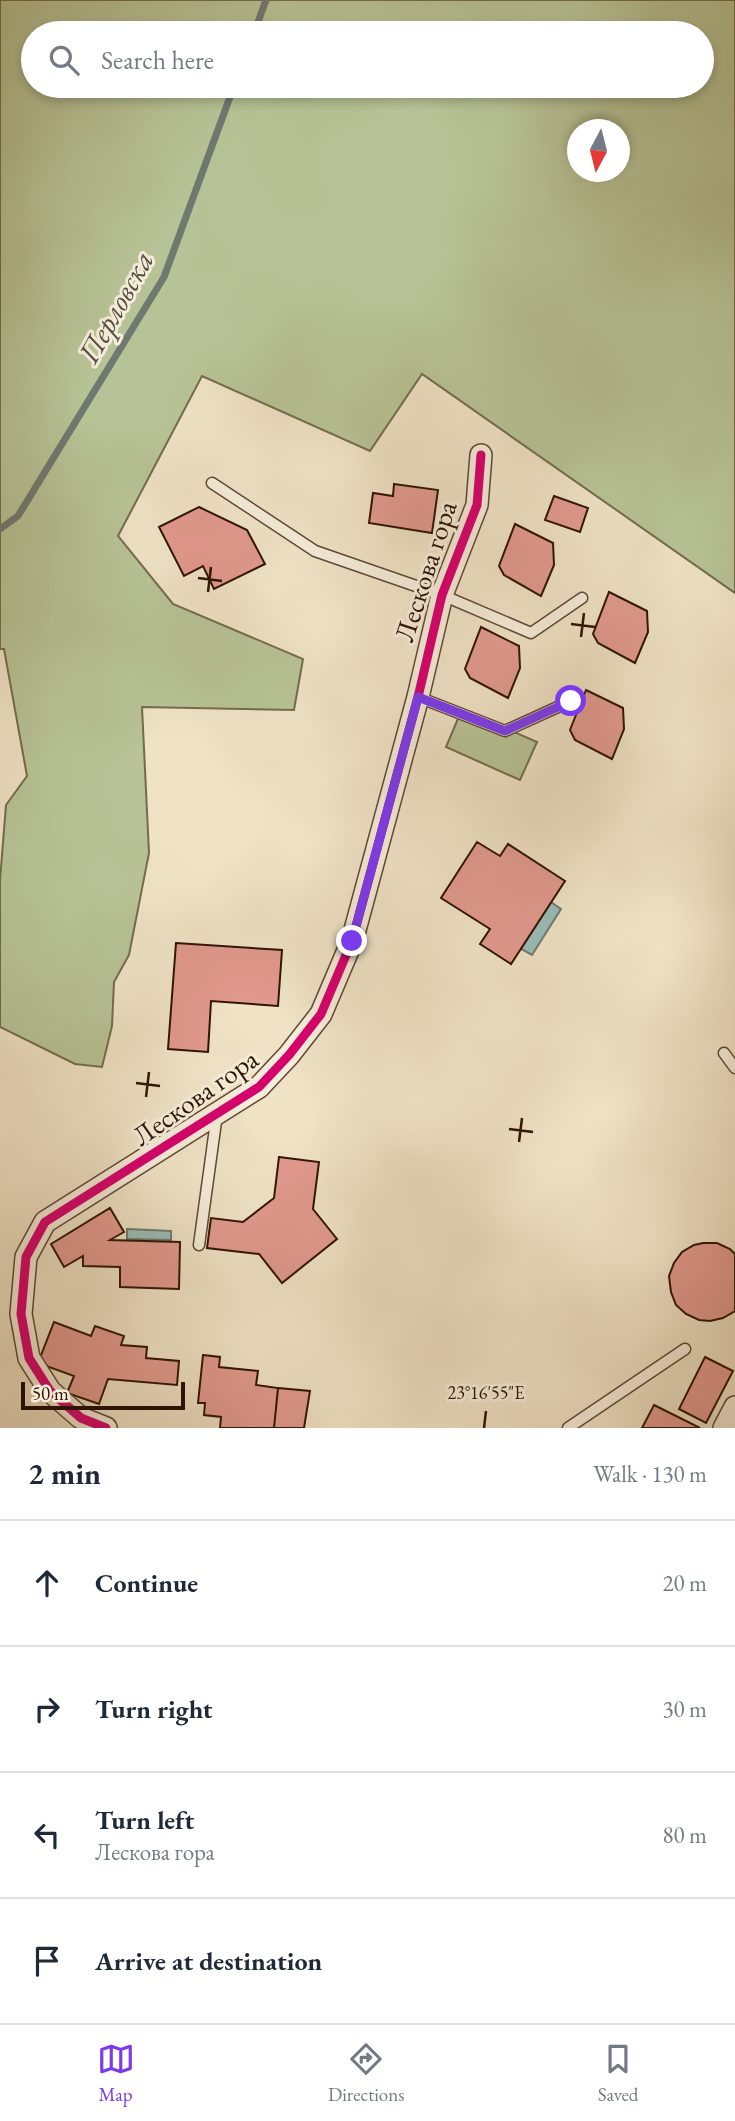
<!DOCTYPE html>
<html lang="en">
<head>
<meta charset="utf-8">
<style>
  body { margin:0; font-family:"EB Garamond",serif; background:#f6f6f7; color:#1f2937 }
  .compass { position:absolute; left:567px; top:119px; width:63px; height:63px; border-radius:50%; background:#fff; box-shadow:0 4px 10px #0003; rotate:187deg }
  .scale { position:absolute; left:21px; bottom:18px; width:164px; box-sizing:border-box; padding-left:7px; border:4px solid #2f1403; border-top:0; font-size:19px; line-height:24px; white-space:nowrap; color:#2f1403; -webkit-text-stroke:5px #f5ecd9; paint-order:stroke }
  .stop { position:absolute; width:21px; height:21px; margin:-16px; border:5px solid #7c3aed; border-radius:50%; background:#fff }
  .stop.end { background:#7c3aed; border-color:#fff; box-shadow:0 2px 7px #0008 }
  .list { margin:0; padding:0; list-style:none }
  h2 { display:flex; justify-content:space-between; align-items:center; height:91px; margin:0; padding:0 28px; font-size:30px }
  h2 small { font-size:23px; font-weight:400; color:#747a83 }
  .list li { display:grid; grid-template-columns:46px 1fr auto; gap:21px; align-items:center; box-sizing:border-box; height:126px; padding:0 28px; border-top:2px solid #e0e1e3 }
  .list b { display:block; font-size:26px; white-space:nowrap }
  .list p { margin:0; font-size:23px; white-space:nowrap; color:#747a83 }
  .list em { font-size:23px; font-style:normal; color:#747a83 }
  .icon { flex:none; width:38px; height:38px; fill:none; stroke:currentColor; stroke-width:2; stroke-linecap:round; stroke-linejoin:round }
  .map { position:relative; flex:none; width:735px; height:1428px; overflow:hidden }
  .search { position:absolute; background:#fff; box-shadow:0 4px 10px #0003; left:21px; right:21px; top:21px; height:77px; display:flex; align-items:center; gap:18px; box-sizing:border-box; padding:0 24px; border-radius:38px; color:#747a83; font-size:26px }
  .sheet { height:595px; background:#fff }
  nav { display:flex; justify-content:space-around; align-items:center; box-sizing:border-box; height:98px; border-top:2px solid #e0e1e3; background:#fff; font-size:19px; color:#747a83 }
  nav a { display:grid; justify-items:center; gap:4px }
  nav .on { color:#7c3aed }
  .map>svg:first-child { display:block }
</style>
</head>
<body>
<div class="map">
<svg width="735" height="1428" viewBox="0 0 735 1428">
  <rect width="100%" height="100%" fill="#efe2c5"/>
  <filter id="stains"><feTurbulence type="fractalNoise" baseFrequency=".00286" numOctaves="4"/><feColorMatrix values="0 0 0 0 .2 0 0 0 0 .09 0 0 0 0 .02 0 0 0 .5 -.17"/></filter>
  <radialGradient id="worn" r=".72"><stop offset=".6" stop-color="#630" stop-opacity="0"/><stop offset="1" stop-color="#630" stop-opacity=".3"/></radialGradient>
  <path fill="#b7c396" stroke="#736c4c" stroke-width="2" fill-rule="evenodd" d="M0 0H735V593L422 374 370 451 202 376 118 536 173 604 303 659 294 710 142 707 149 853 129 955 114 982 112 1026 102 1067 75 1064 0 1027V880L6 805 27 776 4 649H0ZM33 33H702V86H33ZM578 130H620V172H578Z
    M462 709 537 742 520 780 446 747Z"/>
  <path fill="#9abdb9" stroke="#6f7970" stroke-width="2" d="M551 902 561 909 532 955 521 949Z
    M127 1229 171 1231V1240L127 1239Z"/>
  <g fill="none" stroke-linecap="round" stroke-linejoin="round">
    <path stroke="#6f7970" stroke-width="7" d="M254 33 266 0
      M0 529 18 516 164 277 234 86"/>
  </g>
  <path fill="#e1998d" stroke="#2f1403" stroke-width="2" d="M394 484 438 490 432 533 369 523 373 493 393 496Z
    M554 496 588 508 580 532 545 520Z
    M199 507 247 530 265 564 214 589 203 566 184 576 159 527Z
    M515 524 553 543 554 565 541 596 504 575 499 566Z
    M609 592 647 611 648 632 635 663 598 643 593 634Z
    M481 627 519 646 520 668 508 698 470 678 465 669Z
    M586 690 623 708 624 729 612 759 575 740 570 730Z
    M477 842 500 856 508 844 565 881 511 964 480 944 490 929 441 898Z
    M176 943 282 950 278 1006 211 1001 208 1052 168 1049Z
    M279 1157 319 1162 313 1209 337 1239 282 1283 259 1254 207 1248 211 1218 243 1222 274 1198Z
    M110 1208 124 1232 110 1240 180 1242 179 1289 120 1287V1267L83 1266V1256L64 1267 51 1244Z
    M703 1243H717L730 1249 735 1254V1311L723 1318 710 1321 699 1320 686 1314 676 1305 671 1292 669 1276 674 1263 682 1252 694 1245Z
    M54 1322 91 1336 95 1326 124 1336 121 1345 147 1347 146 1358 179 1361 177 1385 108 1379 99 1404 67 1393 74 1376 38 1363Z
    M203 1355 220 1357 219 1367 258 1371 256 1385 278 1388 274 1428H220L221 1417 204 1415 205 1403H198Z
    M705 1357 733 1371 706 1423 679 1409Z
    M278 1388 310 1391 304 1428H274Z
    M654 1405 700 1428H642Z"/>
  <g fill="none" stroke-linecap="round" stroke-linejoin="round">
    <defs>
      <path id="lane" d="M212 483 315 551 442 595 531 633 582 598
        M418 697 505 731 571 701
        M724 1053 735 1068
        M199 1245 217 1114
        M568 1428 685 1349"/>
      <path id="street" d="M106 1428 81 1418 50 1391 29 1358 21 1314 26 1257 45 1222 259 1087 289 1055 321 1014 352 941 418 697 442 595 477 505 481 455
        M724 1428 735 1407"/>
    </defs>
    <use href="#lane" stroke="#5f4834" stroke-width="13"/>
    <use href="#street" stroke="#5f4834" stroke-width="24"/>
    <use href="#lane" stroke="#f5ecd9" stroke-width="10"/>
    <use href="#street" stroke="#f5ecd9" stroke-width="21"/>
    <defs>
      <path id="cycleway" d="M106 1428 81 1418 50 1391 29 1358 21 1314 26 1257 45 1222 259 1087 289 1055 321 1014 352 941 418 697 442 595 477 505 481 455"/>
    </defs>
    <use href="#cycleway" stroke="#f5ecd9" stroke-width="13"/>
    <use href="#cycleway" stroke="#d6006c" stroke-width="9"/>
  </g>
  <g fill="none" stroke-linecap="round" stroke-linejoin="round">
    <path stroke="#7c3aed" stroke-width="9" d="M352 941 418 697 505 731 571 701"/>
  </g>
  <path fill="none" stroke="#2f1403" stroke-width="2.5" d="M198 578 222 581M208 592 211 567M571 624 595 627M581 637 584 613M136 1083 160 1086M146 1097 149 1072M509 1129 533 1132M519 1142 522 1118M484 1428 486 1411"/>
  <g text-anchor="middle" stroke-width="6" stroke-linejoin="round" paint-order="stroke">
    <g font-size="28" fill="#2f1403" stroke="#f5ecd9">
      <text transform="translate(425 571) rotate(-72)" y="10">Лескова гора</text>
      <text transform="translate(195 1097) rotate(-35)" y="10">Лескова гора</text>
    </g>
    <g font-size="30" font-style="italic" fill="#544f43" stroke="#f5ecd9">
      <text transform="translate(116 307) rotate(-61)" y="10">Перловска</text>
    </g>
  </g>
  <g font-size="18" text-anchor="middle" fill="#2f1403" stroke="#f5ecd9" stroke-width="6" stroke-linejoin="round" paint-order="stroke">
    <text x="486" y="1399">23°16'55"E</text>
  </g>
  <rect width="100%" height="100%" filter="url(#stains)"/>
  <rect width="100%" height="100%" fill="url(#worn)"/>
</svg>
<svg class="compass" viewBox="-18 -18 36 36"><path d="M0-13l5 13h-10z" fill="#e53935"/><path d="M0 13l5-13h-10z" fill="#747a83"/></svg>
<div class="scale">50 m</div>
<div class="stop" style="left:571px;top:701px"></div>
<div class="stop end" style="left:352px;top:941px"></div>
<div class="search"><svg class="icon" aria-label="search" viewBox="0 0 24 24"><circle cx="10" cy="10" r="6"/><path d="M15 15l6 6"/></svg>Search here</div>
</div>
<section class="sheet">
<h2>2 min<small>Walk · 130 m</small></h2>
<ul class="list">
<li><svg class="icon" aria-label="ahead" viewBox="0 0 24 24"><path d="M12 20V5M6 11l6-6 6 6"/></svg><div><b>Continue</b></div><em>20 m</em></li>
<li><svg class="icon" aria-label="right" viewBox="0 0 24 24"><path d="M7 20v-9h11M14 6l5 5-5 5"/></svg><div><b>Turn right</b></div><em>30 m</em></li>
<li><svg class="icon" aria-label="left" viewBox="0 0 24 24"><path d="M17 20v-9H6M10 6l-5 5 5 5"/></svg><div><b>Turn left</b><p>Лескова гора</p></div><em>80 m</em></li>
<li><svg class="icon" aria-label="arrive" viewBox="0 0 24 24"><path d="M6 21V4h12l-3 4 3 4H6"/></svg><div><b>Arrive at destination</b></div></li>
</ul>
</section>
<nav>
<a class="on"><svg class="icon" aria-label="map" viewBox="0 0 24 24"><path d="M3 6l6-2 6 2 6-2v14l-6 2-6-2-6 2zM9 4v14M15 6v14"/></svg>Map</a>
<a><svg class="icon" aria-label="directions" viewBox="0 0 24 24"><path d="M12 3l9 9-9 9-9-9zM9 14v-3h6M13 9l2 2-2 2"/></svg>Directions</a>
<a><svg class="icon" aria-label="saved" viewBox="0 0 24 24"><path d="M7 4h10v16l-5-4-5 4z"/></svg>Saved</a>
</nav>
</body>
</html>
